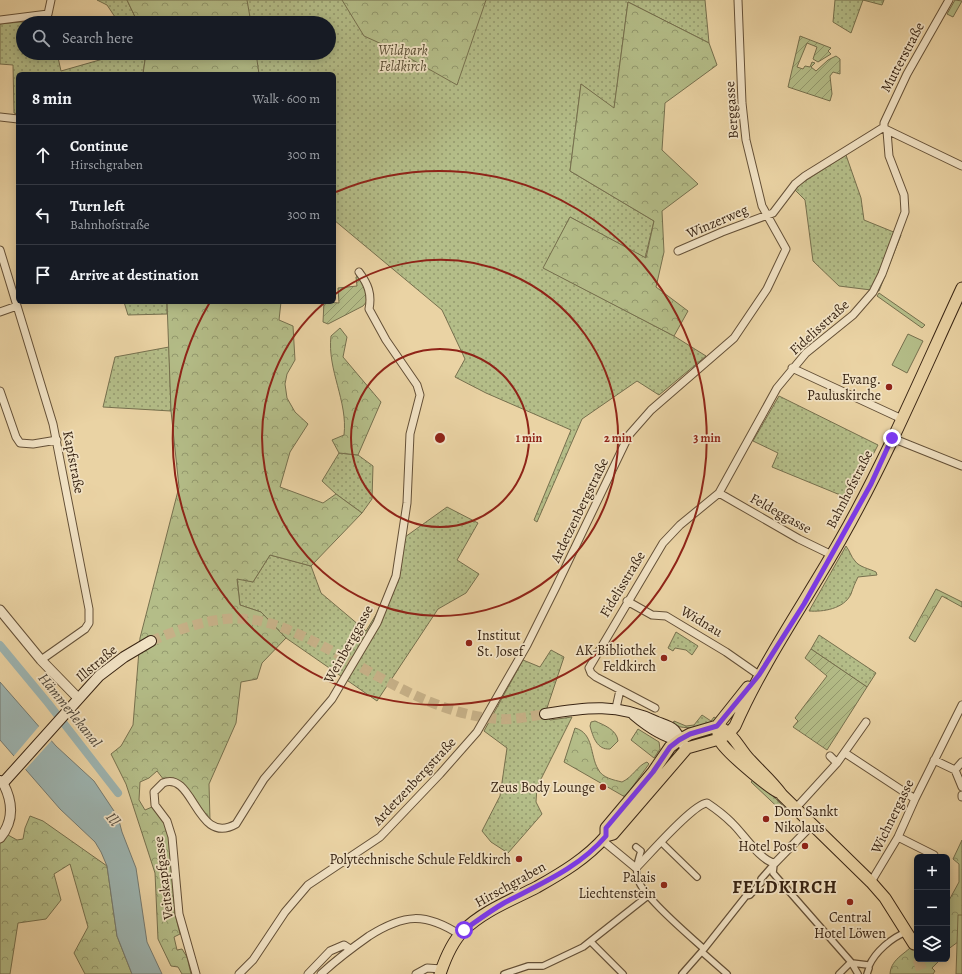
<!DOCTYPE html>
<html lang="en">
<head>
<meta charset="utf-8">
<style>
  body { margin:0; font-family:Alegreya,serif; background:#242831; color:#f1f3f6 }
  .controls { position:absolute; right:12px; bottom:12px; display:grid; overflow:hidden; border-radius:6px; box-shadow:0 2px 10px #0003 }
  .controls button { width:36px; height:36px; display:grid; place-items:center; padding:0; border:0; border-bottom:1px solid #363941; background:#171b24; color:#f1f3f6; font:20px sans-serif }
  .stop { position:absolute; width:12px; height:12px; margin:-9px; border:3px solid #7c3aed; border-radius:50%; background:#fff }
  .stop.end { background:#7c3aed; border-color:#fff; box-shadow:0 1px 4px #0008 }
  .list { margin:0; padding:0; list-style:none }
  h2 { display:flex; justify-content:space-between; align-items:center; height:52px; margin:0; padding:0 16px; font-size:17px }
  h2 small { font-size:13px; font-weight:400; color:#9ea1a6 }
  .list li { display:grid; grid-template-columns:26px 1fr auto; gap:12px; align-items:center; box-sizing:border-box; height:60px; padding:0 16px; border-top:1px solid #363941 }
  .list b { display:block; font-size:15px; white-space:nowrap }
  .list p { margin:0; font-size:13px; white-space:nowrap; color:#9ea1a6 }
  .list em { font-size:13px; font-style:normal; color:#9ea1a6 }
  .icon { flex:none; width:22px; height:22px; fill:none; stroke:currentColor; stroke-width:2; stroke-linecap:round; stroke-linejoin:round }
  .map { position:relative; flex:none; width:962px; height:974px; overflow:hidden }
  .search { position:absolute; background:#171b24; box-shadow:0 2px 10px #0003; left:16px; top:16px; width:320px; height:44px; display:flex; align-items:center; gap:10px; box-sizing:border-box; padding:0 14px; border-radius:22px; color:#9ea1a6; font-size:15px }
  .panel { position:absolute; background:#171b24; box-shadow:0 2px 10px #0003; left:16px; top:72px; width:320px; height:232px; border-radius:6px }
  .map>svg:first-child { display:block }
</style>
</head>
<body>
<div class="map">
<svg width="962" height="974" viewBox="0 0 962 974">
  <defs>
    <pattern id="grass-dots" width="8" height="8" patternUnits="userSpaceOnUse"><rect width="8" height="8" fill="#b4bd88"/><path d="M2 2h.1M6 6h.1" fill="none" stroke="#93996e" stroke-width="1.8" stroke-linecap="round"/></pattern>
    <pattern id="forest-crowns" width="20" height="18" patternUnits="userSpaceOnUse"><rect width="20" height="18" fill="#b4bd88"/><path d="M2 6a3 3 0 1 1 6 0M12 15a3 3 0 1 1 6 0" fill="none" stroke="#93996e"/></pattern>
    <pattern id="garden-furrows" width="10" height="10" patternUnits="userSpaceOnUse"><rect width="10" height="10" fill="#b4bd88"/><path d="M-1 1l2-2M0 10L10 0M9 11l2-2" fill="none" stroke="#93996e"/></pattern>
  </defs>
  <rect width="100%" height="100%" fill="#ead3a4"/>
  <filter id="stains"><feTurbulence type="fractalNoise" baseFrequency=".005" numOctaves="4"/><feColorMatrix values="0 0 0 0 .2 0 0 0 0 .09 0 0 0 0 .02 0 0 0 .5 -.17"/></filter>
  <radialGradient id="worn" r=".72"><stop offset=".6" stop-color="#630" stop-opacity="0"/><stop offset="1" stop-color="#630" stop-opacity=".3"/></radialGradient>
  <path fill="url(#grass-dots)" stroke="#76704e" d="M97 0H127L138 23H119L107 5Z
    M236 0H705L709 43 628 2 614 109 581 84 570 171 654 221 645 258 570 217 544 268 674 336 706 356 659 395 637 381 582 419 537 522 534 520 571 430 486 393 455 377 465 359 442 310 334 220V74H255L246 53H329V23H240Z
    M835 0H884L882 5 863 0 851 33 833 22Z
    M50 19V23H23V53H57L61 71 124 53H146L143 74H18V114L14 113 13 65 0 64V24Z
    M846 155 861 198 864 220 901 235 879 291 839 286 813 261 805 200 795 190 802 183Z
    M124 302H167V314L128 315Z
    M169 347 171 411 103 407 115 357Z
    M779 396 878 445 850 499 772 467 778 453 753 441Z
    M339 453 358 455 373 466 372 499 362 513 336 494 322 481Z
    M447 507 478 523 457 560 479 574 466 593 438 609 377 701 286 638 261 612 240 605 237 578 253 582 270 555 311 566 321 593 366 631 377 613 394 574 398 542Z
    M846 546C850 551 851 557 855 561 859 567 870 569 876 572L877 575 858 577C855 583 853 588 851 594 844 609 823 612 809 611Z
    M676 632 698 646 692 655 686 650 675 648 673 651 668 648Z
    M819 635 876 673 867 687 811 649Z
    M551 650 564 657 545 714 550 720 572 717 537 787 536 802 542 814 508 853 491 842 482 831 500 796 507 748 484 731 523 660 540 667Z
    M702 715 711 721 714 717 717 719C703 728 688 730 672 725L674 721 686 726 694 725Z
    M755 778 791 814 788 817 751 782Z"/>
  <path fill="url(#forest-crowns)" stroke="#76704e" d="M127 0H247L251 23H138Z
    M342 0H486L457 85 395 50 364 36Z
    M628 2 709 43 717 65 665 103 662 150 698 184 662 211 664 252 656 287 688 311 674 336 543 268 570 217 646 258 654 221 570 171 581 84 614 108Z
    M146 53H256L259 74H143Z
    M167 302H281L279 320 293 326 295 360 287 374 285 384 287 398 295 412 308 424 290 452 280 487 323 503 336 494 362 513 311 566 270 555 253 582 237 579 240 605 261 612 286 638 262 663 257 679 241 682 236 723 209 784 210 820C197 805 186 774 164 780L157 771 149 778 140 782 139 800 145 810 152 807 164 823 169 838 175 914 180 934 174 937 177 950 182 949 187 957 191 974H182L178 967 171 966 158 939 155 873 126 784 111 754 121 746 133 725 140 638 179 487 171 411Z
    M340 328 347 337 343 357 381 402 358 455 339 453 332 440 344 435C348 401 327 370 331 336Z
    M936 589 962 602V607L942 596 915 642 909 638Z
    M595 721C604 725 617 730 618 741L610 749C597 750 593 737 590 726L591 722Z
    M575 728C594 733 590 756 598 769 602 778 614 780 622 782 633 777 638 765 647 762L649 764 625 797 564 762Z
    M638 729 659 742 660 749 654 758 631 740Z
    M30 816 43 821 107 866 117 936 132 974H85L74 953 88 927 70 864 54 874 61 900 46 919 18 923 10 974H0V838L8 835 17 840 23 839 25 828Z
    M962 840V939L947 950V904L959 882V864L953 859Z
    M917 940V959H941L932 968 935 971 933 974H890C891 957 909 953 917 940Z"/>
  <path fill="url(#garden-furrows)" stroke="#76704e" d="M800 36 831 48 828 51 831 54 818 62 813 59 817 47 807 43 797 67 803 69 805 66 810 67 812 62 815 63 811 67 816 71 828 60 836 56 840 59V74L833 72 830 76 832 94 830 101 788 87Z
    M358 276 366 289 368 300 363 306 328 324 323 322 324 302 339 303 338 288 357 286 356 277Z
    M811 649 867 687 827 750 793 727 798 721 795 718 827 676 805 658Z"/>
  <path fill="#b4bd88" stroke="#76704e" d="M955 0 962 1 953 17 947 14Z
    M879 293 925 325 922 328 877 296Z
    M908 334 923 341 907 373 892 365Z
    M958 915H962V974H956Z"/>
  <path fill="#9db5b2" stroke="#757b72" d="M0 682 56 746 94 781 118 817 122 832 136 868 147 942 162 974H132L117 936 107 866 101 852 95 842 60 809 0 740Z"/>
  <path fill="#ead3a4" d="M40 725 53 739 24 771 13 757Z"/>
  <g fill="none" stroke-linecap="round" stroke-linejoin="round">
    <path stroke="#9db5b2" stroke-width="8" d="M0 645 48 703 118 793"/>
    <path stroke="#c6b087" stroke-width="10" stroke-dasharray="10 5" stroke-linecap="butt" d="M151 641C180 629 213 616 245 619 276 621 303 636 330 650 382 678 440 716 500 719 515 720 531 716 545 714"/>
    <path stroke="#c6b087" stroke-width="11" stroke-dasharray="11 5.5" stroke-linecap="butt" d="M918 959 923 974"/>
    <defs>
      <path id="pedestrian" d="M661 842 697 877
        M636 847 641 851C638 861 635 869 638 879 641 895 691 937 704 949
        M774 864 773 873 851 962 858 974
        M591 942 623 974
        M702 952 727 974
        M852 963 868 965 869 968 867 974
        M869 966C875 952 892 937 907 932
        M504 974 528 966H543L583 947 649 895
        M682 974 704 949 746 896 750 895 761 883V879L775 863
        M839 974 851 962"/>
      <path id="minor" d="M0 20 48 14 51 0
        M0 117 18 119
        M884 127V123L907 74 949 0
        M885 129 962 166
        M0 250 53 424 89 609V623L85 629 41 660
        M678 251 722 232 773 213 795 184 805 176 884 127
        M0 312 17 306
        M792 368 902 419
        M0 391 16 437 20 443 33 444 57 440
        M892 438 962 466
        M719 493 799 539 832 555
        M627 601 652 615 666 616 726 652 759 675
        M616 708 620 690
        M655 708 596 677 591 673 589 668 663 543 680 525 719 493 777 388 806 353 853 315 873 292 882 274 905 212 904 195 889 156 887 131
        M845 753 915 799
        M830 756 837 763
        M934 760 955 770 962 762
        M955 770 962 787
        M962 797V795
        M795 809 837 763 866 722
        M898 837 934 855
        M602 840 636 868C648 856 693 804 707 803 716 809 724 815 732 823 742 832 761 862 775 863L812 825
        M871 882 898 837 915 799 962 705
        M196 974 179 914 172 837 167 821 155 805 154 792 163 783C194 770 196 847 236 824L264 779 332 699 377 623 396 576 407 503 410 434 420 395 417 385 386 340 369 309C372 294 368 284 359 272
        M239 974 253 960 285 912 308 885 380 837 440 774 477 732 527 645 556 587 629 435 651 410 734 338 767 289 786 249 762 206 746 140 742 103 738 0
        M308 974 330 951 344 945 350 949
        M321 974C336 960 352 948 369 936 404 914 425 912 460 935
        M416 974 427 968 442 969"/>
      <path id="tertiary" d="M0 610 41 660 78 698
        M0 838C14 821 13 802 3 783"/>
      <path id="secondary" d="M545 714C587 707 618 703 657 722 662 724 670 726 674 730 678 734 680 741 684 745
        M634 715C647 726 662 737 679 740
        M0 781 3 783 99 676 124 657 151 641"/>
      <path id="primary" d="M723 729C735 736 740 750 750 760 761 772 772 781 782 795L871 882 885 898 914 944
        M718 732C718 734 718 737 719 739 723 750 767 786 778 792
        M606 836 613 834 687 748 719 739 729 733 735 726C764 660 806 601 841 539 887 458 923 372 962 288
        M440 974C445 959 452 942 463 931 483 911 512 900 537 887 562 873 587 858 606 836V828L653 772 670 747 679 740 690 734 717 726 748 687"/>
    </defs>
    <use href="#pedestrian" stroke="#645037" stroke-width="8"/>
    <use href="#minor" stroke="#645037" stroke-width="9"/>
    <use href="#tertiary" stroke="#645037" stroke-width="11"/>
    <use href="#secondary" stroke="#382413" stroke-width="12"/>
    <use href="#primary" stroke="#382413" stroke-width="13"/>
    <use href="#pedestrian" stroke="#f1e2c4" stroke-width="5.5"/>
    <use href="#minor" stroke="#f1e2c4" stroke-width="7"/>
    <use href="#tertiary" stroke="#f1e2c4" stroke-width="9"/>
    <use href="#secondary" stroke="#f1e2c4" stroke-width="10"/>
    <use href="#primary" stroke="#ead3a4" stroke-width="11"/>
  </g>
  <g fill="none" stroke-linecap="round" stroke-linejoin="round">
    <path stroke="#7c3aed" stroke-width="5" d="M464 930C477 921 490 911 504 903 540 884 579 868 606 836V828L653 772 670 747 679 740 690 734 717 726 759 675 804 604 841 538 871 484 892 438"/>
  </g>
  <g fill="none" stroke="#8f2418" stroke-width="2">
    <circle cx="440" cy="438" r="89"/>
    <path d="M334 295A178 178 0 1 1 324 303"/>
    <path d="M336 192A267 267 0 1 1 210 302"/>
  </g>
  <g fill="#8f2418" stroke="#f1e2c4" stroke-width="1.5">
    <circle cx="889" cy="387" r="4"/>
    <circle cx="469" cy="643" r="4"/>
    <circle cx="664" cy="658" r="4"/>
    <circle cx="603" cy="787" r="4"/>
    <circle cx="766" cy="819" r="4"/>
    <circle cx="805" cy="846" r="4"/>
    <circle cx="519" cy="859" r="4"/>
    <circle cx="664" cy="885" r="4"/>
    <circle cx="850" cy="902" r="4"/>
  </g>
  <g text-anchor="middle" stroke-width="3.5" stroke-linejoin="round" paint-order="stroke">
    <g font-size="14" font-style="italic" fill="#574a30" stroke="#f1e2c4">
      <text x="403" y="55">Wildpark<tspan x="403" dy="16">Feldkirch</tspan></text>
    </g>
    <g font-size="14" fill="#382413" stroke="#f1e2c4">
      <text transform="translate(902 57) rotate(-62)" y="5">Mutterstraße</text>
      <text transform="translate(731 110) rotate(-94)" y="5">Berggasse</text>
      <text transform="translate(717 221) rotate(-23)" y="5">Winzerweg</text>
      <text transform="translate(819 327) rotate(-42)" y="5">Fidelisstraße</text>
      <text transform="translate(74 462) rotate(79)" y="5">Kapfstraße</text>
      <text transform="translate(849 489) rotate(-63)" y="5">Bahnhofstraße</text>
      <text transform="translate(579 510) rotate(-64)" y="5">Ardetzenbergstraße</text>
      <text transform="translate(781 513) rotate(29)" y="5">Feldeggasse</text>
      <text transform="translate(622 584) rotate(-59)" y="5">Fidelisstraße</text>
      <text transform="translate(702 621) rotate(31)" y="5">Widnau</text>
      <text transform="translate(348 644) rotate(-61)" y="5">Weinberggasse</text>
      <text transform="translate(96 663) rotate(-40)" y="5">Illstraße</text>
      <text transform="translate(414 781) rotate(-47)" y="5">Ardetzenbergstraße</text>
      <text transform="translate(892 816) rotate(-64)" y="5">Wichnergasse</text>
      <text transform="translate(163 878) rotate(-97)" y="5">Veitskapfgasse</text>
      <text transform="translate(510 884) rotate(-29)" y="5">Hirschgraben</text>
    </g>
    <g font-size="14" fill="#382413" stroke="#f1e2c4" text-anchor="end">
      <text x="881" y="384">Evang.<tspan x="881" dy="16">Pauluskirche</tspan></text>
      <text x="477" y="640" text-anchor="start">Institut<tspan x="477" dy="16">St. Josef</tspan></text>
      <text x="656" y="655">AK-Bibliothek<tspan x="656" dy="16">Feldkirch</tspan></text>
      <text x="595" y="792">Zeus Body Lounge</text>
      <text x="774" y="816" text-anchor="start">Dom Sankt<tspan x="774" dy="16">Nikolaus</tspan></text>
      <text x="797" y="851">Hotel Post</text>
      <text x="511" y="864">Polytechnische Schule Feldkirch</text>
      <text x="656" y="882">Palais<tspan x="656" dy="16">Liechtenstein</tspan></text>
      <text x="850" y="922" text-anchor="middle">Central<tspan x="850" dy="16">Hotel Löwen</tspan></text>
    </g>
    <g font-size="15" font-style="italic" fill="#51483b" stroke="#f1e2c4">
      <text transform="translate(70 710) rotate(51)" y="5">Hämmerlekanal</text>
      <text transform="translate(113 819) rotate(53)" y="5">Ill</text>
    </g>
    <g font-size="18" font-weight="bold" letter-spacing="1" fill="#382413" stroke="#f1e2c4">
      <text x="785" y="893">FELDKIRCH</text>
    </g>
  </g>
  <circle cx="440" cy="438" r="6" fill="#8f2418" stroke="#f1e2c4" stroke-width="2"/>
  <g font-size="12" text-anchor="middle" font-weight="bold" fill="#8f2418" stroke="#f1e2c4" stroke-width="3.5" stroke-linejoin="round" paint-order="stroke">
    <text x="529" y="442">1 min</text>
    <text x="618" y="442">2 min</text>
    <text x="707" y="442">3 min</text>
  </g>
  <rect width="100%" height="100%" filter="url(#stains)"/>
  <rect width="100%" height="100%" fill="url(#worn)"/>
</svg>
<div class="controls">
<button>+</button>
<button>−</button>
<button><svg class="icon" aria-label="layers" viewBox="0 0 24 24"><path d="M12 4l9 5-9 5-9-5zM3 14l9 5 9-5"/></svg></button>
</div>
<div class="stop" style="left:464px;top:930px"></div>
<div class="stop end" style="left:892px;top:438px"></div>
<div class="search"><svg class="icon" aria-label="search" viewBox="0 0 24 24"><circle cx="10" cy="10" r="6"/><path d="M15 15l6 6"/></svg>Search here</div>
<section class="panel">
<h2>8 min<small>Walk · 600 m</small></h2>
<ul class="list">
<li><svg class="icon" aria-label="ahead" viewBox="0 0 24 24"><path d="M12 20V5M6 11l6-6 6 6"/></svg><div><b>Continue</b><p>Hirschgraben</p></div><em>300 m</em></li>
<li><svg class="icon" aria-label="left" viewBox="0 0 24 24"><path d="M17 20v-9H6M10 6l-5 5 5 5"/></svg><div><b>Turn left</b><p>Bahnhofstraße</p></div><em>300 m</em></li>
<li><svg class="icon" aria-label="arrive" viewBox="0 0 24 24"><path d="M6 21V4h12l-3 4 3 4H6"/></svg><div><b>Arrive at destination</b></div></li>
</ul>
</section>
</div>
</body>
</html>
